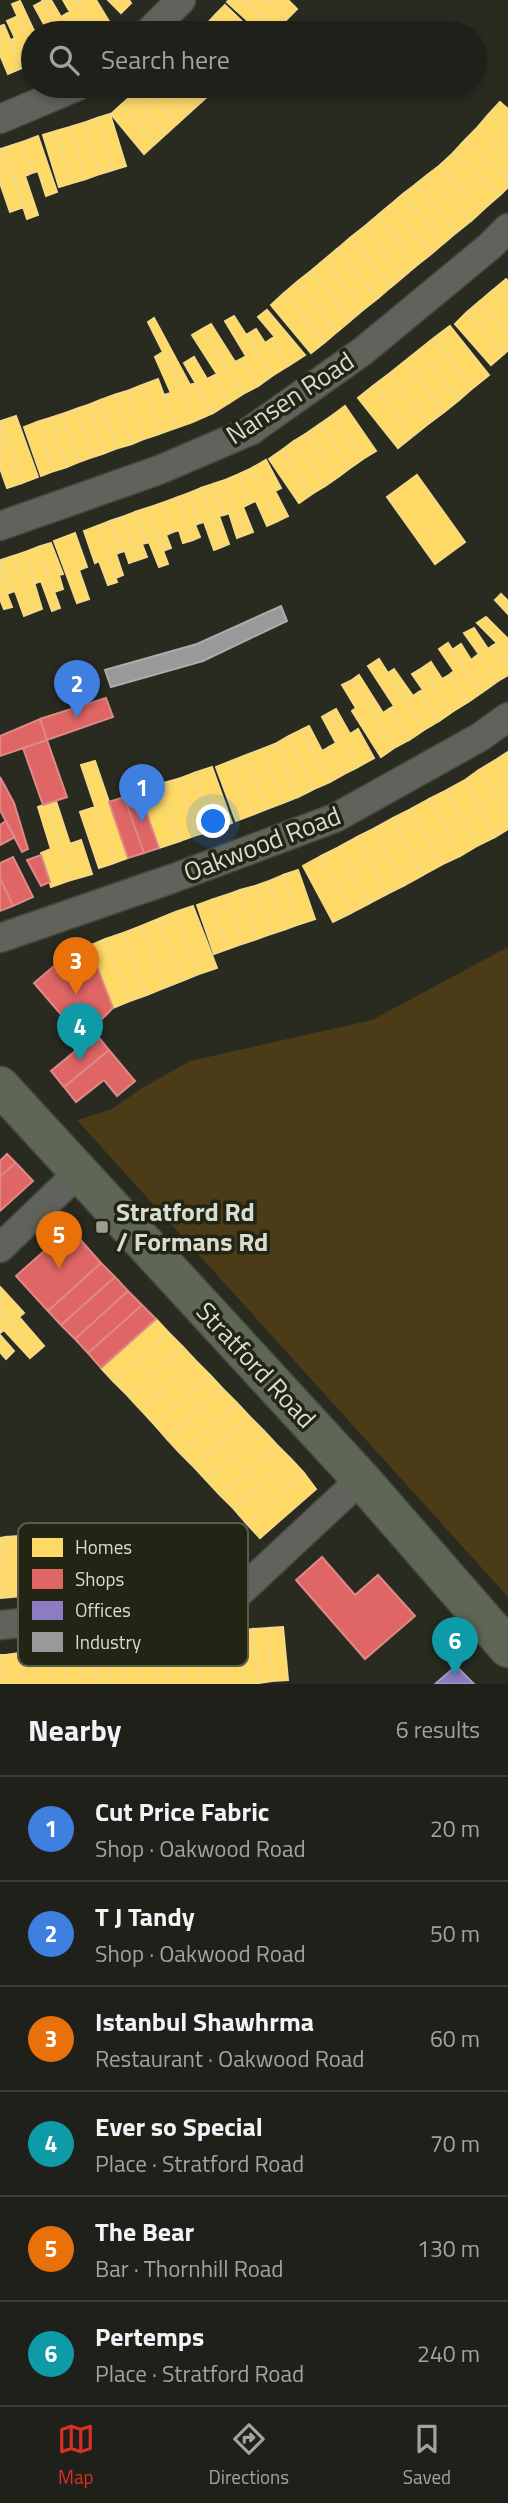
<!DOCTYPE html>
<html lang="en">
<head>
<meta charset="utf-8">
<style>
  body { margin:0; font-family:"Titillium Web",sans-serif; background:#272822; color:#f1f3f6 }
  .you { position:absolute; left:214px; top:822px; width:24px; height:24px; margin:-18px; border:5px solid #fff; border-radius:50%; background:#1a73e8; box-shadow:0 0 0 10px #1a73e833 }
  .badge { display:grid; place-items:center; width:46px; height:46px; border-radius:50%; background:#d93025; color:#fff; font-size:23px; font-weight:700 }
  .pin { position:absolute; translate:-50% -58px; filter:drop-shadow(0 2px 4px #0008) }
  .pin::after { content:''; position:absolute; top:37px; width:24px; height:21px; background:inherit; clip-path:polygon(0 0,100% 0,50% 100%) }
  .list { margin:0; padding:0; list-style:none }
  h2 { display:flex; justify-content:space-between; align-items:center; height:91px; margin:0; padding:0 28px; font-size:30px }
  h2 small { font-size:23px; font-weight:400; color:#a1a3a2 }
  .list li { display:grid; grid-template-columns:46px 1fr auto; gap:21px; align-items:center; box-sizing:border-box; height:105px; padding:0 28px; border-top:2px solid #3c3e38 }
  .list b { display:block; font-size:26px; white-space:nowrap }
  .list p { margin:0; font-size:23px; white-space:nowrap; color:#a1a3a2 }
  .list em { font-size:23px; font-style:normal; color:#a1a3a2 }
  .icon { flex:none; width:38px; height:38px; fill:none; stroke:currentColor; stroke-width:2; stroke-linecap:round; stroke-linejoin:round }
  .map { position:relative; flex:none; width:508px; height:1684px; overflow:hidden }
  .search { position:absolute; background:#1f2019; box-shadow:0 4px 10px #0003; left:21px; right:21px; top:21px; height:77px; display:flex; align-items:center; gap:18px; box-sizing:border-box; padding:0 24px; border-radius:38px; color:#a1a3a2; font-size:26px }
  .sheet { height:721px; background:#1f2019 }
  nav { display:flex; justify-content:space-around; align-items:center; box-sizing:border-box; height:98px; border-top:2px solid #3c3e38; background:#1f2019; font-size:19px; color:#a1a3a2 }
  nav a { display:grid; justify-items:center; gap:4px }
  nav .on { color:#d93025 }
  .map>svg:first-child { display:block }
</style>
</head>
<body>
<div class="map">
<svg width="508" height="1684" viewBox="0 0 508 1684">
  <rect width="100%" height="100%" fill="#292b21"/>
  <path fill="#4c3b17" d="M508 947V1597L77 1120 112 1109 142 1088 190 1061 372 1020Z"/>
  <path fill="#ffd966" stroke="#f4da86" stroke-width="2" d="M42 0H51L61 17 66 14 77 33H59Z
    M63 0H77L95 32 77 33 66 14 70 12Z
    M77 0H96L110 23 95 32Z
    M108 0H129L131 3 121 13Z
    M229 0H245L277 29 273 33H261L227 2Z
    M245 0H267L287 19 277 29Z
    M267 0H288L297 9 287 19Z
    M20 1 34 31 40 29 42 33H33V52L12 4Z
    M43 1 59 33H42L40 29 45 26 34 6Z
    M225 5 254 33H234L215 15Z
    M215 15 234 33H214L206 25Z
    M18 16 33 52V64L22 68 11 40 15 38 7 21Z
    M4 25 22 68 8 74 0 55V26Z
    M143 86 177 124 166 134 132 95Z
    M143 86H162L188 114 177 124Z
    M162 86H182L199 104 188 114Z
    M182 86H202L210 94 199 104Z
    M132 95 166 134 155 144 122 104Z
    M500 102 508 109V133L488 115Z
    M122 104 155 144 144 154 111 114Z
    M110 114 126 166 113 170 97 118Z
    M488 115 508 133V156L477 128Z
    M97 118 113 170 100 174 83 123Z
    M83 123 100 174 86 179 70 127Z
    M70 127 86 179 72 183 56 131Z
    M477 128 508 156V179L465 140Z
    M56 131 72 183 59 187 43 135Z
    M38 136 57 192 46 196 38 171 32 173 22 142Z
    M465 140 508 179V187L500 195 453 153Z
    M22 142 32 173 25 176 38 215 27 219 4 148Z
    M4 148 24 207 10 212 0 183V149Z
    M453 153 500 195 484 209 439 166Z
    M439 166 484 209 471 221 427 175Z
    M427 175 471 221 457 232 416 184Z
    M416 184 457 232 444 243 403 194Z
    M403 194 444 243 431 254 390 205Z
    M390 205 431 254 417 265 377 216Z
    M377 216 417 265 404 276 364 227Z
    M364 227 404 276 391 287 350 238Z
    M350 238 391 287 378 298 337 249Z
    M337 249 378 298 364 309 324 260Z
    M324 260 364 309 351 320 311 271Z
    M311 271 351 320 338 331 297 282Z
    M506 279 508 281V307L493 290Z
    M297 282 338 331 325 342 284 293Z
    M493 290 508 307V333L480 301Z
    M284 293 325 342 311 353 271 305Z
    M480 301 508 333V350L504 354 467 312Z
    M267 310 305 355 288 366 271 339 275 337 258 317Z
    M467 312 504 354 491 365 455 324Z
    M234 316 272 376 258 386 241 359 246 356 225 321Z
    M154 318 190 385 195 383 213 413 193 422 184 394 148 322Z
    M211 324 235 362 241 359 258 386 243 394 202 329Z
    M450 326 489 375 474 387 434 338Z
    M202 329 243 394 229 403 213 376 217 374 192 335Z
    M256 329 265 343 271 339 288 366 272 376 246 335Z
    M434 338 474 387 459 400 419 350Z
    M419 350 459 400 444 412 404 362Z
    M163 352 184 394 193 422 176 428 164 395 171 393 155 357Z
    M194 357 207 379 213 376 229 403 213 413 184 363Z
    M404 362 444 412 428 424 389 374Z
    M389 374 428 424 413 436 373 386Z
    M158 379 176 428 159 434 142 385Z
    M142 385 159 434 144 439 127 391Z
    M373 386 413 436 398 448 358 398Z
    M127 391 144 439 132 444 114 395Z
    M114 395 132 444 118 448 100 400Z
    M100 400 118 448 105 453 88 405Z
    M88 405 105 453 93 457 76 409Z
    M345 406 376 451 363 459 333 415Z
    M76 409 93 457 79 462 62 414Z
    M62 414 79 462 67 467 50 418Z
    M333 415 363 459 350 468 320 424Z
    M16 416 38 477 22 483 1 421Z
    M50 418 67 467 54 471 37 422Z
    M1 421 22 483 7 488 0 468Z
    M37 422 54 471 41 476 24 427Z
    M320 424 350 468 338 477 307 433Z
    M307 433 338 477 325 486 294 441Z
    M294 441 325 486 312 494 282 450Z
    M282 450 312 494 299 503 269 459Z
    M266 460 281 488 275 491 288 516 278 521 252 468Z
    M252 468 278 521 267 526 256 501 251 503 239 474Z
    M239 474 251 503 243 507 253 532 245 535 225 480Z
    M417 475 465 542 435 564 387 497Z
    M225 480 245 535 237 538 229 513 224 515 213 484Z
    M213 484 224 515 219 516 229 544 222 547 201 488Z
    M201 488 222 547 214 550 204 522 200 523 189 493Z
    M189 493 200 523 195 525 200 537 193 540 178 497Z
    M178 497 193 540 183 543 179 530 173 532 162 503Z
    M162 503 173 532 166 535 171 548 163 551 147 508Z
    M147 508 168 564 159 567 149 542 146 543 135 512Z
    M135 512 146 543 142 544 147 557 138 560 122 517Z
    M122 517 138 560 129 563 125 551 121 552 110 521Z
    M110 521 121 552 116 554 123 575 116 578 97 526Z
    M97 526 117 582 108 585 99 561 95 563 84 531Z
    M75 533 87 567 79 570 89 599 77 603 54 541Z
    M51 543 63 574 59 575 63 589 54 592 38 547Z
    M38 547 60 608 52 611 41 581 36 583 25 552Z
    M25 552 42 609 34 612 13 556Z
    M13 556 34 612 24 616 15 591 12 592 1 560Z
    M1 560 12 592 7 594 12 607 4 609 0 599Z
    M501 594 508 601V614L495 600Z
    M486 617 508 639V665L492 646 497 643 477 623Z
    M474 628 488 649 492 646 508 665V675L498 681 464 633Z
    M448 643 481 693 468 702 449 675 454 671 439 649Z
    M461 644 471 660 479 654 498 681 481 693 452 650Z
    M379 659 424 730 409 740 389 709 394 706 368 666Z
    M431 662 442 679 449 675 468 702 452 712 422 668Z
    M422 668 452 712 439 721 419 692 423 690 412 674Z
    M394 669 413 696 419 692 439 721 424 730 388 673Z
    M359 675 383 713 389 709 409 740 394 748 352 680Z
    M352 680 394 748 381 757 352 711 356 708 342 685Z
    M336 709 350 734 358 729 374 758 358 767 329 713Z
    M329 713 358 767 344 774 329 747 336 743 322 717Z
    M309 726 322 751 329 747 344 774 330 782 301 730Z
    M301 730 330 782 314 789 289 736Z
    M289 736 314 789 298 797 277 743Z
    M277 743 298 797 283 803 262 749Z
    M262 749 283 803 267 809 246 755Z
    M508 752V777L497 759Z
    M246 755 267 809 252 815 231 761Z
    M497 759 508 777V813L479 770Z
    M95 761 128 858 114 863 81 765Z
    M231 761 252 815 236 821 216 767Z
    M212 767 232 823 213 830 194 773Z
    M479 770 508 813V829L495 837 465 780Z
    M194 773 213 830 197 835 178 779Z
    M178 779 197 835 180 841 160 784Z
    M465 780 495 837 477 846 447 790Z
    M160 784 180 841 159 848 139 792Z
    M447 790 477 846 460 856 429 799Z
    M429 799 460 856 441 865 411 809Z
    M56 801 70 844 81 840 92 874 71 880 47 804Z
    M47 804 71 880 51 887 41 853 51 849 38 807Z
    M95 807 114 863 99 868 80 812Z
    M411 809 441 865 423 875 393 818Z
    M393 818 423 875 405 885 375 828Z
    M375 828 405 885 387 894 357 837Z
    M357 837 387 894 370 903 339 847Z
    M339 847 370 903 351 913 321 856Z
    M321 856 351 913 333 922 303 866Z
    M298 870 315 919 300 924 283 875Z
    M283 875 300 924 286 929 269 881Z
    M269 881 286 929 271 934 255 886Z
    M255 886 271 934 257 939 240 890Z
    M240 890 257 939 242 944 226 895Z
    M226 895 242 944 228 949 211 900Z
    M211 900 228 949 214 954 197 905Z
    M193 906 217 968 199 974 175 912Z
    M175 912 199 974 182 981 158 919Z
    M158 919 182 981 164 988 141 926Z
    M141 926 164 988 147 995 123 933Z
    M123 933 147 995 130 1001 105 939Z
    M105 939 130 1001 113 1008 89 946Z
    M1 1288 24 1313 19 1317 44 1346 37 1352 0 1310Z
    M0 1310 37 1352 30 1358 4 1330 0 1333Z
    M156 1319 169 1333 114 1382 101 1368Z
    M169 1333 183 1347 128 1396 114 1382Z
    M0 1335 14 1351 6 1359 0 1352Z
    M183 1347 196 1361 141 1410 128 1396Z
    M196 1361 210 1375 154 1424 141 1410Z
    M210 1375 223 1389 167 1439 154 1424Z
    M223 1389 237 1403 180 1453 167 1439Z
    M237 1403 250 1417 194 1467 180 1453Z
    M250 1417 264 1431 207 1481 194 1467Z
    M264 1431 277 1445 220 1495 207 1481Z
    M277 1445 291 1459 234 1509 220 1495Z
    M291 1459 304 1473 247 1524 234 1509Z
    M304 1473 316 1489 260 1538 247 1524Z
    M19 1536 25 1596 11 1597 6 1537Z
    M6 1537 11 1597 0 1598V1538Z
    M283 1627 288 1680 273 1681 268 1628Z
    M268 1628 273 1681 259 1683 253 1629Z
    M253 1629 259 1683 244 1684 239 1631Z
    M239 1631 244 1684H229L224 1633Z
    M224 1633 229 1684H215L210 1634Z
    M210 1634 215 1684H200L195 1636Z
    M195 1636 200 1684H185L180 1637Z
    M180 1637 185 1684H170L166 1638Z
    M166 1638 170 1684H156L151 1640Z
    M151 1640 156 1684H141L137 1641Z
    M137 1641 141 1684H126L122 1643Z
    M122 1643 126 1684H111L107 1644Z
    M107 1644 111 1684H97L93 1646Z
    M93 1646 97 1684H82L78 1647Z
    M78 1647 82 1684H67L64 1649Z
    M64 1649 67 1684H52L49 1650Z
    M49 1650 52 1684H38L34 1652Z
    M34 1652 38 1684H23L20 1653Z
    M20 1653 23 1684H8L5 1655Z
    M0 1655H5L8 1684H0Z"/>
  <path fill="#e06666" stroke="#de8986" stroke-width="2" d="M106 698 113 717 47 740 40 719Z
    M40 719 47 740 0 756V736Z
    M47 740 67 797 43 805 23 748Z
    M0 777 14 803 28 849 22 852 0 810Z
    M139 792 159 848 144 853 124 797Z
    M124 797 144 853 128 858 109 802Z
    M6 821 15 837 0 845V825Z
    M41 855 50 882 41 886 27 860Z
    M13 857 33 897 13 906 0 878V863Z
    M0 878 13 906 0 911Z
    M89 946 113 1008 82 1039 34 983 68 954Z
    M96 1034 109 1050 64 1087 51 1071Z
    M109 1050 135 1081 117 1096 104 1080 76 1102 64 1087Z
    M7 1154 16 1163 0 1176V1161Z
    M16 1163 33 1181 0 1211V1176Z
    M70 1228 101 1263 48 1311 16 1276Z
    M101 1263 115 1277 61 1325 48 1311Z
    M115 1277 128 1291 75 1339 61 1325Z
    M128 1291 142 1305 88 1353 75 1339Z
    M142 1305 156 1319 101 1368 88 1353Z
    M322 1557 355 1595 378 1575 415 1616 365 1659 296 1580Z"/>
  <path fill="#8e7cc3" stroke="#a499c7" stroke-width="2" d="M456 1666 474 1684H435Z"/>
  <path fill="#999" stroke="#acadaa" stroke-width="2" d="M281 606 287 621 203 661 111 687 105 670 197 644Z"/>
  <g fill="none" stroke-linecap="round" stroke-linejoin="round">
    <defs>
      <path id="minor" d="M148 33 181 0
        M0 119 78 86
        M0 526 159 470 250 431 363 351 490 246 508 228
        M0 938 174 878 335 818 480 737 508 717
        M0 1248 78 1173
        M0 1625 196 1606 217 1602 240 1592 361 1479"/>
      <path id="trunk" d="M0 1086 361 1479 508 1648"/>
    </defs>
    <use href="#minor" stroke="#45473e" stroke-width="31"/>
    <use href="#trunk" stroke="#45473e" stroke-width="41"/>
    <use href="#minor" stroke="#61625c" stroke-width="28"/>
    <use href="#trunk" stroke="#5e6655" stroke-width="38"/>
  </g>
  <rect fill="#9b9e93" stroke="#222513" stroke-width="2.5" x="95" y="1220" width="14" height="14" rx="3.5"/>
  <g text-anchor="middle" stroke-width="7" stroke-linejoin="round" paint-order="stroke">
    <g font-size="26" fill="#d9dcd0" stroke="#222513">
      <text transform="translate(290 398) rotate(-33)" y="9">Nansen Road</text>
      <text transform="translate(262 844) rotate(-21)" y="9">Oakwood Road</text>
      <text transform="translate(256 1365) rotate(47)" y="9">Stratford Road</text>
    </g>
    <g font-size="26" font-weight="bold" fill="#d9dcd0" stroke="#222513" text-anchor="start">
      <text x="116" y="1221">Stratford Rd<tspan x="116" dy="30">/ Formans Rd</tspan></text>
    </g>
  </g>
  <rect x="18" y="1523" width="230" height="143" rx="10" fill="#222513" stroke="#595c4c" stroke-width="2"/>
  <rect x="32" y="1538" width="31" height="19" fill="#ffd966"/>
  <rect x="32" y="1569" width="31" height="20" fill="#e06666"/>
  <rect x="32" y="1601" width="31" height="19" fill="#8e7cc3"/>
  <rect x="32" y="1632" width="31" height="20" fill="#999"/>
  <g font-size="19" fill="#d9dcd0">
    <text x="75" y="1554">Homes</text>
    <text x="75" y="1586">Shops</text>
    <text x="75" y="1617">Offices</text>
    <text x="75" y="1649">Industry</text>
  </g>
</svg>
<div class="you"></div>
<div class="pin badge" style="left:142px;top:822px;background:#3f7fe0">1</div>
<div class="pin badge" style="left:77px;top:718px;background:#3f7fe0">2</div>
<div class="pin badge" style="left:76px;top:995px;background:#e8710a">3</div>
<div class="pin badge" style="left:80px;top:1061px;background:#0f9aa8">4</div>
<div class="pin badge" style="left:59px;top:1269px;background:#e8710a">5</div>
<div class="pin badge" style="left:455px;top:1675px;background:#0f9aa8">6</div>
<div class="search"><svg class="icon" aria-label="search" viewBox="0 0 24 24"><circle cx="10" cy="10" r="6"/><path d="M15 15l6 6"/></svg>Search here</div>
</div>
<section class="sheet">
<h2>Nearby<small>6 results</small></h2>
<ul class="list">
<li><span class="badge" style="background:#3f7fe0">1</span><div><b>Cut Price Fabric</b><p>Shop · Oakwood Road</p></div><em>20 m</em></li>
<li><span class="badge" style="background:#3f7fe0">2</span><div><b>T J Tandy</b><p>Shop · Oakwood Road</p></div><em>50 m</em></li>
<li><span class="badge" style="background:#e8710a">3</span><div><b>Istanbul Shawhrma</b><p>Restaurant · Oakwood Road</p></div><em>60 m</em></li>
<li><span class="badge" style="background:#0f9aa8">4</span><div><b>Ever so Special</b><p>Place · Stratford Road</p></div><em>70 m</em></li>
<li><span class="badge" style="background:#e8710a">5</span><div><b>The Bear</b><p>Bar · Thornhill Road</p></div><em>130 m</em></li>
<li><span class="badge" style="background:#0f9aa8">6</span><div><b>Pertemps</b><p>Place · Stratford Road</p></div><em>240 m</em></li>
</ul>
</section>
<nav>
<a class="on"><svg class="icon" aria-label="map" viewBox="0 0 24 24"><path d="M3 6l6-2 6 2 6-2v14l-6 2-6-2-6 2zM9 4v14M15 6v14"/></svg>Map</a>
<a><svg class="icon" aria-label="directions" viewBox="0 0 24 24"><path d="M12 3l9 9-9 9-9-9zM9 14v-3h6M13 9l2 2-2 2"/></svg>Directions</a>
<a><svg class="icon" aria-label="saved" viewBox="0 0 24 24"><path d="M7 4h10v16l-5-4-5 4z"/></svg>Saved</a>
</nav>
</body>
</html>
